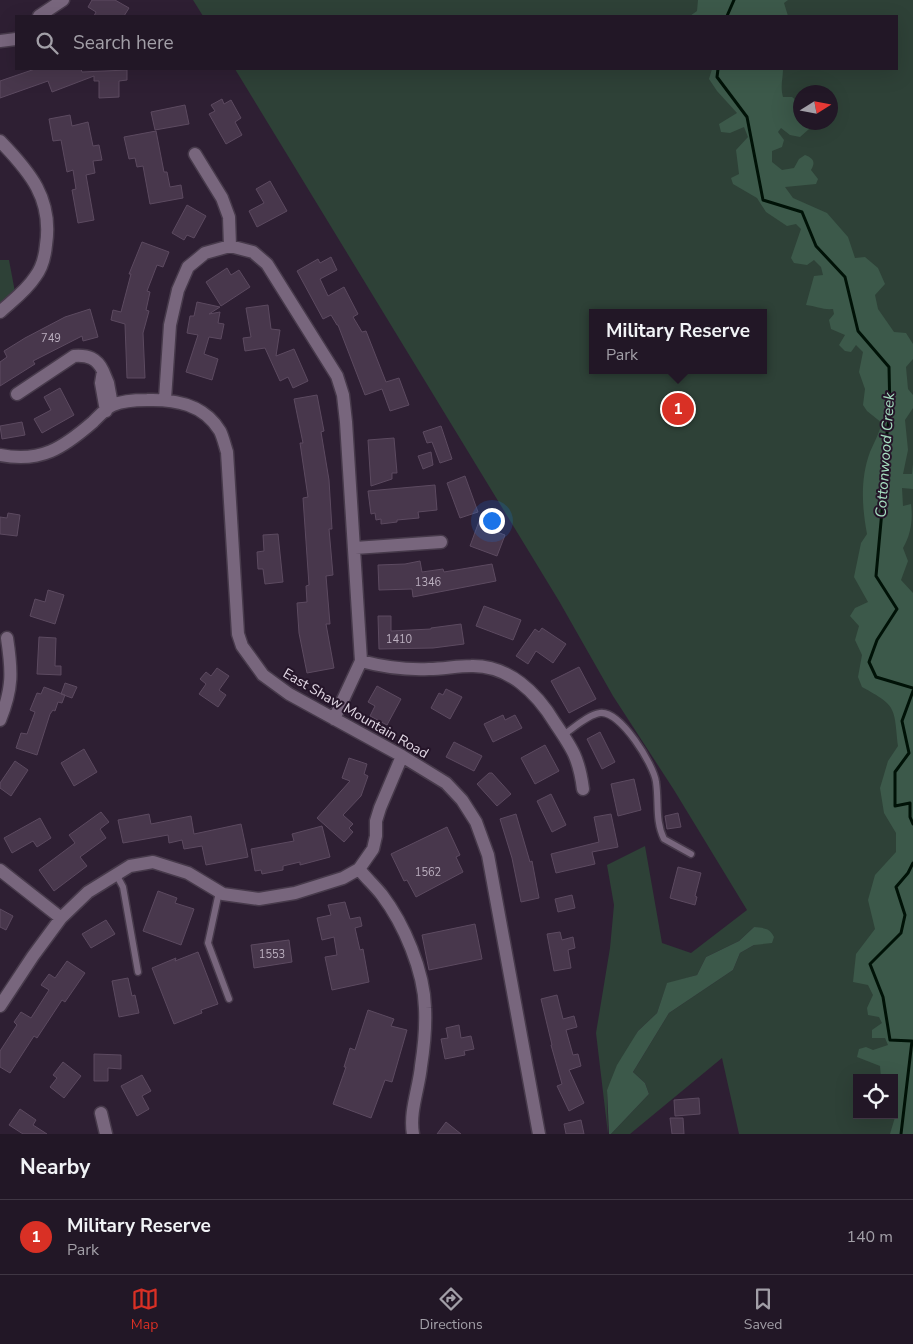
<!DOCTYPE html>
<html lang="en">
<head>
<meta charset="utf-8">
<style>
  body { margin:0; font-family:"Nunito Sans",sans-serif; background:#2a202e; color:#f1f3f6 }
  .controls { position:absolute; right:15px; bottom:15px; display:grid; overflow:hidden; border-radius:0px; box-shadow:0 5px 20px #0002 }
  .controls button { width:45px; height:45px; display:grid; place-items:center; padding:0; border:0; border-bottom:1px solid #3f3643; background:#221726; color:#f1f3f6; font:25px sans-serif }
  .compass { position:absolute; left:793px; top:85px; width:45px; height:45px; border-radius:50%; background:#221726; box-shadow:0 5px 20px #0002; rotate:79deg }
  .you { position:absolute; left:491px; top:520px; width:18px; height:18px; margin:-12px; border:4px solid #fff; border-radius:50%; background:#1a73e8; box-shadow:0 0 0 8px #1a73e833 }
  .badge { display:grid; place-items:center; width:32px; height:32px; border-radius:50%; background:#d93025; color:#fff; font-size:16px; font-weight:700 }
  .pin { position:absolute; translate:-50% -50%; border:2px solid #fff; box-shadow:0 1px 5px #0006 }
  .popup { position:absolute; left:589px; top:309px; width:178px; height:65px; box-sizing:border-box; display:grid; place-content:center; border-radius:0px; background:#221726; filter:drop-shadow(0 1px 4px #0005); font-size:16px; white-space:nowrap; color:#a29fa7 }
  .popup b { font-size:19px; color:#f1f3f6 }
  .popup::after { content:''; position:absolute; left:50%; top:100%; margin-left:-10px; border:10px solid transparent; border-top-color:#221726 }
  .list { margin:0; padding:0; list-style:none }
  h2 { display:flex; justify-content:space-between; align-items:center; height:65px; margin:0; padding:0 20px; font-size:21px }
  h2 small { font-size:16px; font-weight:400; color:#a29fa7 }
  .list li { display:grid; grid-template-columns:32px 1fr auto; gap:15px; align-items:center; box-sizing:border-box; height:75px; padding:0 20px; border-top:1px solid #3f3643 }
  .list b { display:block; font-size:19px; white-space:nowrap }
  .list p { margin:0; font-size:16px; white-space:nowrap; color:#a29fa7 }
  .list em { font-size:16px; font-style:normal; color:#a29fa7 }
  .icon { flex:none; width:28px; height:28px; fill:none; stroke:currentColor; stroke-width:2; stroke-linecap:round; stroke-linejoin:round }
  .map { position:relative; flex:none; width:913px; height:1134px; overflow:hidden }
  .search { position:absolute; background:#221726; box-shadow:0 5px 20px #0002; left:15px; right:15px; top:15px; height:55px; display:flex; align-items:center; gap:12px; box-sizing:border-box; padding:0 18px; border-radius:0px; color:#a29fa7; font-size:19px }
  .sheet { height:140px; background:#221726 }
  nav { display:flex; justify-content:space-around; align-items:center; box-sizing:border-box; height:70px; border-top:1px solid #3f3643; background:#221726; font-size:14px; color:#a29fa7 }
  nav a { display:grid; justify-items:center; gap:2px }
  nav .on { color:#d93025 }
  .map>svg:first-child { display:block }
</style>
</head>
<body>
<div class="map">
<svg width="913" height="1134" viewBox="0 0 913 1134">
  <rect width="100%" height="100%" fill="#2e1f33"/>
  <path fill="#2e4137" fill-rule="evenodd" d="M193 0H913V1134H739L722 1058 630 1134H611L649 1094 645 1083 633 1072 669 1013 733 970 740 953 754 945V927L739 941 706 957 697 975 667 984 657 1013 638 1031 607 1090 608 1134 596 1033 610 948 614 905 607 865 645 846 662 943 691 953 747 910 674 790 613 696 559 601 235 69H897V16H203ZM800 92H830V122H800ZM593 313H763V370H593ZM857 1078H894V1115H857Z
    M0 260H9L15 292 0 305Z"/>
  <path fill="#3c594a" d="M698 0H788L784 3 788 16H690L697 11Z
    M712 69H783C783 79 780 86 783 97H792L797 101 795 110 800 111V122L810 123 809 129 800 137 790 135 781 128 778 132 784 140 782 147 772 151V162L782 170 794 168 799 159 805 155C813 158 816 162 811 170L818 179 816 184 785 187 793 198 827 213 848 237 855 258 865 257 878 268 885 284 875 295 878 309 894 332 906 333 913 344V359L906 367 908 389 913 395V408L905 420 908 450 903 474H912L913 464V489L902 488 903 506 911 504C913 520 911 534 903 548L908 561 901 580 913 593V1134H890L896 1114H894V1101L896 1100 894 1078H881L880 1066 857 1057 859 1049 866 1047 873 1050 888 1045 885 1038H872V1030L882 1023 879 1017 868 1015 867 1008 873 995 868 985 853 982 856 954 875 929 868 900 875 875 896 852V833L884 813 880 788 888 761 898 746C894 707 897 706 862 687L858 677 862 655 855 640 859 626 850 616 855 608 868 602 854 577 861 543 867 534C862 507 860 479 870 452 874 443 879 433 882 423L867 411 863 405 865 389 859 372 863 352 856 345 851 352 845 351 839 345 845 335 831 329 829 320 834 314 833 309C823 310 816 306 806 305L814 276 823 275 821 267 814 260 807 265 794 263 791 258 801 229 796 224 787 226 766 212 757 198 733 184 731 178 739 174 736 150 748 137 744 127 730 133 721 132 719 124 737 113 717 91 709 79Z
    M754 927C764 928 770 928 774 937L772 943 754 945 740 953 733 970 669 1013 633 1072 645 1083 649 1094 611 1134H609L607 1090 617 1065 638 1031 657 1013 667 983 697 975 706 957 739 941Z"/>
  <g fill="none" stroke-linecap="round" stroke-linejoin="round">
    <path stroke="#001207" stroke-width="3" d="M727 16 734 0
      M718 69 717 77 747 117 763 200 802 212 816 246 845 277 858 331 889 367 890 414 884 452 883 500 876 576 897 609 877 640 869 662 876 677 913 688
      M913 691 902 721 909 753 895 772V806L910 803V817L913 824
      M901 1134 912 1041 890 1040 883 997 870 964 901 933 905 915 896 887 908 873 913 863"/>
  </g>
  <path fill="#48374c" stroke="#5c4a60" d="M92 0H115L129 8 124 16H94L96 12 88 7Z
    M35 69H81L82 72 127 70V80L119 81V97L99 98V81H94V76L52 92 48 81 0 98V81Z
    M222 99 224 104 231 100 241 118 235 122 242 135 226 144 209 114 215 111 211 105Z
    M185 105 189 124 155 130 151 112Z
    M70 115 72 126 88 122 93 146 99 145 102 160 93 161 95 173 86 175 94 220 78 223 72 190 76 189 73 170 67 172 61 140 53 141 49 119Z
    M156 131 164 172H167L170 187 181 185 183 198 150 204 143 166 137 167 135 158 129 159 124 137Z
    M270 181 287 211 257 227 249 211 264 203 256 189Z
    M187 205 206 216 194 238 187 235 184 240 172 233Z
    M142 242 169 252 163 267 157 265 147 291 150 292 146 310 149 311 143 333 145 378H127L125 324 111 320 113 310 121 312 131 274H129Z
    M331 257 337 270 320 279 328 296 344 287 358 314 353 317 362 332 366 331 386 382 399 378 409 405 390 411 382 389 365 395 338 325H337L331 315 323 319 297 271 318 259 320 263Z
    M227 268 231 275 239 270 250 287 221 306 206 282Z
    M197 302 220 307 209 314 220 312 218 323 224 324 221 339 209 337 204 354 218 359 212 380 186 372 198 335 187 333 190 316H194Z
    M268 305 271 329 280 330 276 356 294 349 308 381 293 388 288 377 280 381 265 348 245 351 243 338 251 337 246 308Z
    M90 309 98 337 83 341 82 336 33 361 35 364 0 386V362L7 357 4 351 25 338 65 317Z
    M60 388 74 415 42 433 34 419 51 410 44 397Z
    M317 395 324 431 321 432 329 480 332 529H329L333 575 326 576 330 624H326L334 668 307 673 299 633 297 603 307 602 306 586 309 585 303 498 308 497 300 443H303L294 399Z
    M22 422 25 435 2 439 0 426Z
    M441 426 452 459 440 463 432 442 427 443 423 432Z
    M394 438 397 473H392V479L371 486 368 440Z
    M431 452 433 465 423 469 418 456Z
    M465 476 478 512 460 518 447 483Z
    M435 485 437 510 418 512 419 518 397 520V522L381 524V519L376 520 375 513 371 514 368 491Z
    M8 513 20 515 17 536 0 534V517L7 518Z
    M481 516 497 523 494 531 505 535 497 556 470 546Z
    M278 534 283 582 265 584 263 569H258L257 552 264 551 263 535Z
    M420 561 422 572 443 569 444 572 492 564 496 581 413 597 412 589 379 590 378 565 405 564Z
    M48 590 64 595 55 624 30 616 35 599 45 602Z
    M484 606 521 620 513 640 476 626Z
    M378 616H391V631L431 629V628L461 624 464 644 433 648 379 649Z
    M542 628 566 644 553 663 536 651 528 664 516 656 535 629 539 632Z
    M39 637 56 638 55 666H61V675L37 674Z
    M579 667 596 699 569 713 551 681Z
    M217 668 229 676 219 690 226 695 218 707 199 694 206 684 200 679 206 672 211 676Z
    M65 683 77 687 72 698 61 694Z
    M377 686 401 699 387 725 370 716 375 706 368 702Z
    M44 687 65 695 62 703 58 702 55 711 53 710 50 714 37 755 16 748 21 733 27 734 35 712 30 710 37 693 41 694Z
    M446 689 462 697 450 719 431 708 439 693 443 695Z
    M503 715 505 720 515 715 522 728 493 742 484 724Z
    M600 732 615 762 602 769 587 739Z
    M454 742 482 756 474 771 446 757Z
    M545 745 559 771 535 784 521 758Z
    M84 749 97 772 74 786 61 763Z
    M349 758 367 764 364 774 368 776 361 796 343 815 353 824 349 828 353 832 344 842 317 818 350 781 342 778Z
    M15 761 28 770 11 796 0 788V783Z
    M489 773H492L511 794 497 806 477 784Z
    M634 779 641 810 618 816 611 784Z
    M551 794 566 825 552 832 537 801Z
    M101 812 109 822 100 829 106 838 80 857 87 866 54 891 39 870 75 843 69 835Z
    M678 813 681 827 667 829 665 816Z
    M149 814 151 824 191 816 194 834 241 824 248 857 206 865 202 846 184 849 182 840 169 843 168 835 123 843 118 820Z
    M516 814 530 862 532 861 539 898 521 902 512 858 500 819Z
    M611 814 618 847 592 852 595 864 556 873 551 854 599 842 594 817Z
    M40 818 51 838 37 847 33 841 12 853 4 838Z
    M322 826 330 857 300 865V862L283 866V870L262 874 261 870 255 871 251 849 294 841 292 834Z
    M447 827 460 855 456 857 463 872 416 897 407 880 404 881 391 854Z
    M678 867 701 873 695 896 697 897 695 905 670 898Z
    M158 891 177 898 175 903 194 909 181 945 143 931Z
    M572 895 575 908 558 912 555 899Z
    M345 902 350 919 360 917 362 926 355 928 360 950 363 949 369 982 332 990 325 957 337 955 334 937 322 940 317 918 331 915 328 905Z
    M0 909 13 916 6 930 0 927Z
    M106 920 115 934 91 948 82 934Z
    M475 924 482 959 429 970 422 935Z
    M560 932 562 940 573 937 575 948 568 950 571 968 554 971 547 934Z
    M289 940 292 962 254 968 251 945Z
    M198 952 218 1004 201 1010 202 1013 174 1024 152 968 176 958 175 961Z
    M67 961 85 973 65 1002 62 1000 37 1038 34 1036 10 1073 0 1067V1051L17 1025 14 1022 21 1012 31 1018 49 990 41 985 49 974 55 978Z
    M128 978 132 996 135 995 139 1013 119 1017 112 981Z
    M557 995 563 1019 574 1016 577 1027 566 1030 573 1055 578 1054 581 1066 569 1070 584 1103 569 1111 557 1086 562 1084 551 1045H552L541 999Z
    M368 1010 394 1019 391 1026 407 1030 392 1082 385 1080 371 1118 333 1104 346 1067H344L350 1048 355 1050Z
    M459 1025 461 1038 471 1036 474 1049 464 1051 465 1055 445 1059 441 1039 448 1038 446 1028Z
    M94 1054 121 1055V1069L108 1068V1081H94Z
    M63 1062 81 1076 64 1098 50 1087 57 1078 53 1075Z
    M142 1075 151 1091 142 1096 149 1109 137 1116 121 1086Z
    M699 1098 700 1114 675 1116 674 1100Z
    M20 1109 36 1120 33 1125 47 1134H23L9 1125Z
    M670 1118H683L684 1134H672Z
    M581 1120 584 1134H566L564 1124Z
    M446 1122 461 1134H437Z"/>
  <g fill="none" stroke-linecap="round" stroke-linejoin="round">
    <defs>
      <path id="service" d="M563 735C574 728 587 715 600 713 620 710 654 765 656 782 659 802 655 821 664 839L691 854
        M116 874 123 887 138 972
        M219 892 208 943 229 999"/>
      <path id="minor" d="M39 16 63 0
        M0 41 16 39
        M0 141C30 172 53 199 46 245 45 256 42 268 35 277 26 291 12 301 0 312
        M195 154 222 198 229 217 230 246
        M17 394 74 356C88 355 97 358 103 371
        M165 399 170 325 178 290 188 267 205 253 230 246 253 252 267 264 337 376 343 395 346 422 361 661 334 719
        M106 411 101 383 103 371 108 383 112 405
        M0 455C41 463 63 448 93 422 98 417 106 408 113 405 122 401 137 400 147 400 175 399 204 404 220 431 223 437 225 446 227 452L238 634 242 646 263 675 289 694 402 756 446 783 462 800 476 822 488 855 539 1134
        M355 548 441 542
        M361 661C383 667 405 670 429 669 443 669 457 666 471 666 509 665 537 693 555 723 572 748 579 758 583 789
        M0 720C13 688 12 671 7 638
        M359 869C366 878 375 886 382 895 404 924 424 971 425 1008 426 1028 424 1047 421 1066 419 1088 409 1112 413 1134
        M0 870 61 918
        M0 1006 33 956 61 918 88 892 130 866 153 862 188 873 223 894 259 899 295 893 343 878 359 869 373 849 376 836V821L380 808 402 756
        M101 1113 106 1134"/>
    </defs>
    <use href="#service" stroke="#473a4b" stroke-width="9"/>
    <use href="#minor" stroke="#473a4b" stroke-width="15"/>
    <use href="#service" stroke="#78667d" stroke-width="6"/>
    <use href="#minor" stroke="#78667d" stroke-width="12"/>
  </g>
  <g text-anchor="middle" stroke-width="4" stroke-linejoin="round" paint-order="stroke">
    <g font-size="11" fill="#bcb0c0">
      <text x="51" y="342">749</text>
      <text x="428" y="586">1346</text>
      <text x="399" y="643">1410</text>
      <text x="428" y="876">1562</text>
      <text x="272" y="958">1553</text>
    </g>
    <g font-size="14" fill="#e3d9e6" stroke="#251529">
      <text transform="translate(356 713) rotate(30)" y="5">East Shaw Mountain Road</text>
    </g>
    <g font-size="15" font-style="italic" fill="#a7e1c2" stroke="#251529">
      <text transform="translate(885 455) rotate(-86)" y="5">Cottonwood Creek</text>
    </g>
  </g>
</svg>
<div class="controls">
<button><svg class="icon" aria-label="locate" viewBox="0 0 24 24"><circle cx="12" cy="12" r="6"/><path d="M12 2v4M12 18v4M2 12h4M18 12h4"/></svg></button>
</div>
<svg class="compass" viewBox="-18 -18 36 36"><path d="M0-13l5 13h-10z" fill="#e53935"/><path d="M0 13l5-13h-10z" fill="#a29fa7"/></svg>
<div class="you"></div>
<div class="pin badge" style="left:678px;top:409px">1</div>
<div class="popup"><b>Military Reserve</b>Park</div>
<div class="search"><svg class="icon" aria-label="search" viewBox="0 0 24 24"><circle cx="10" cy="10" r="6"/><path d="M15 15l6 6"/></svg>Search here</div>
</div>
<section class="sheet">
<h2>Nearby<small></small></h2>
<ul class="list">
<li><span class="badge">1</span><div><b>Military Reserve</b><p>Park</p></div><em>140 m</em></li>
</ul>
</section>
<nav>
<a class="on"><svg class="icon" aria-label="map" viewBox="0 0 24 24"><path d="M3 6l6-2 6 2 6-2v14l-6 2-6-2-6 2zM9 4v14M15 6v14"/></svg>Map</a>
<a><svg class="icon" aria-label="directions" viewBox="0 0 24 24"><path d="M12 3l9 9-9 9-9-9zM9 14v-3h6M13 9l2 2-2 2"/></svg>Directions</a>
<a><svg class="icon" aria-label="saved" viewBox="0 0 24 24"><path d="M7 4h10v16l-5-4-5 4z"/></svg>Saved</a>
</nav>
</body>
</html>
